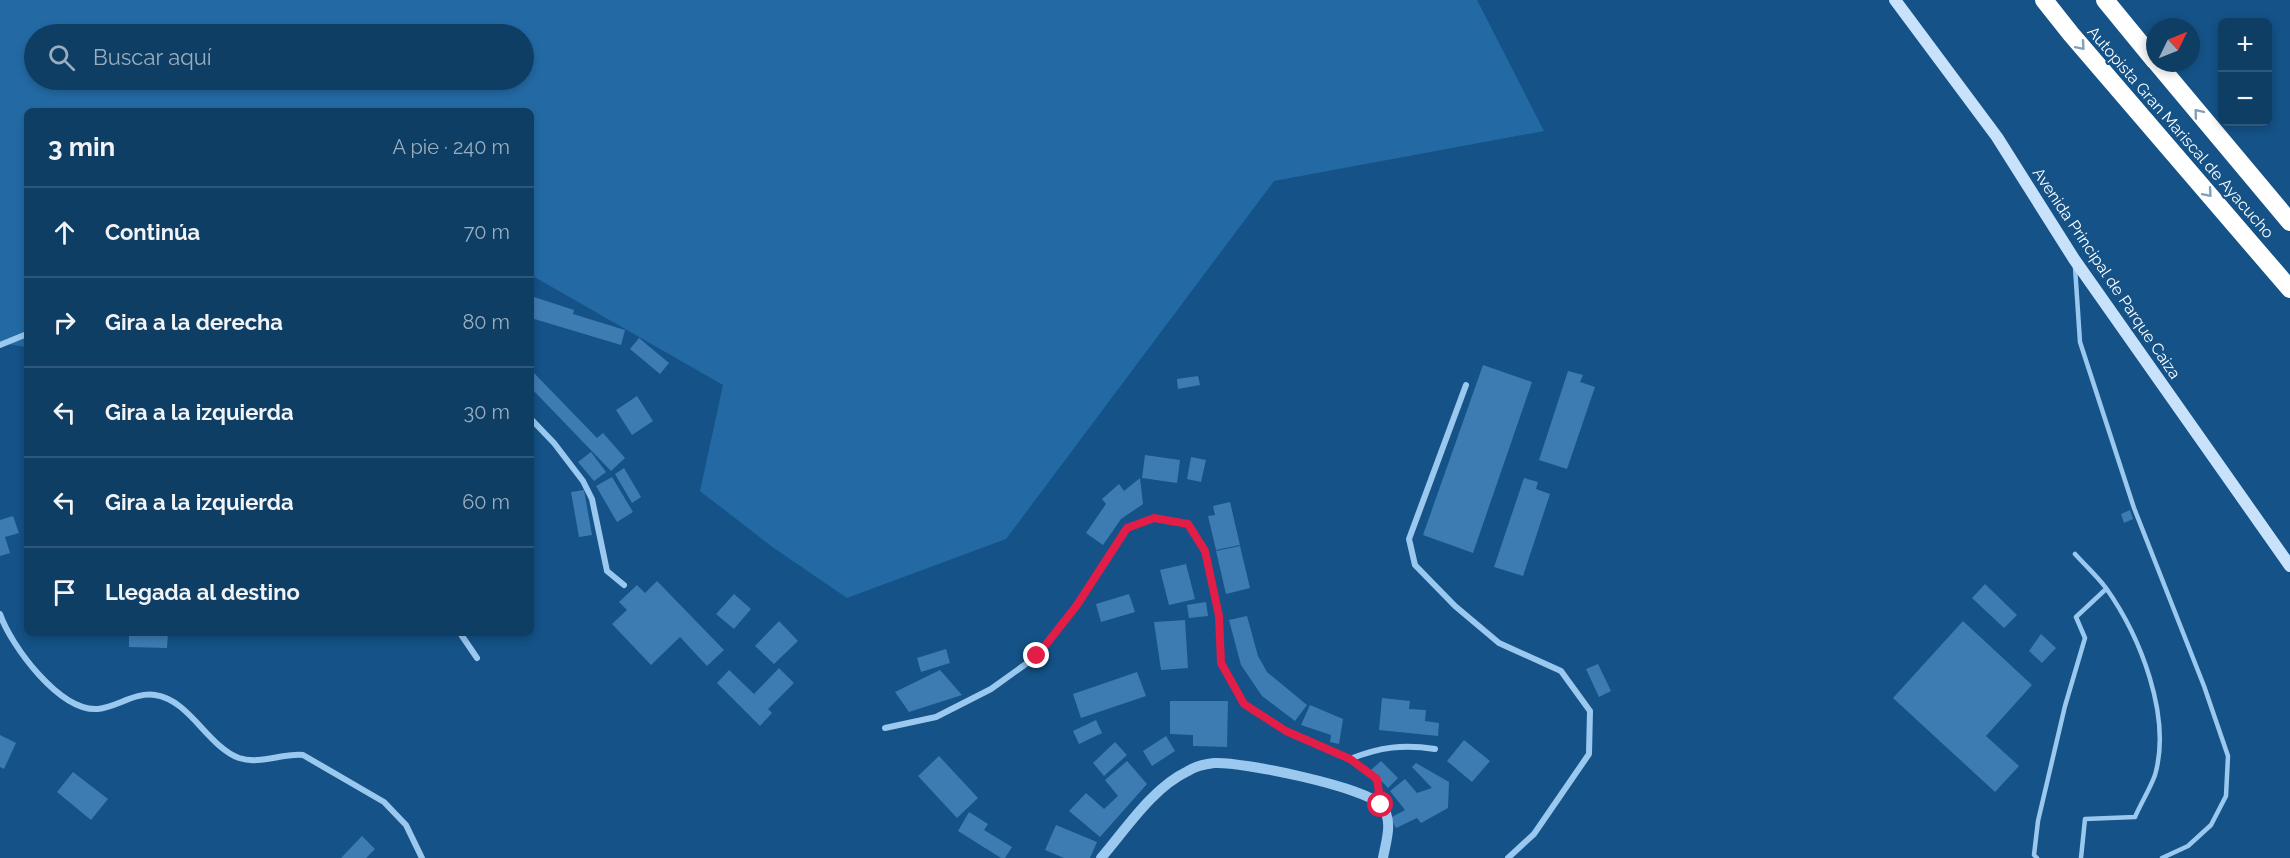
<!DOCTYPE html>
<html lang="es">
<head>
<meta charset="utf-8">
<style>
  body { margin:0; font-family:Raleway,sans-serif; background:#18456b; color:#f1f3f6 }
  .controls { position:absolute; right:18px; top:18px; display:grid; overflow:hidden; border-radius:9px; box-shadow:0 3px 9px #0003 }
  .controls button { width:54px; height:54px; display:grid; place-items:center; padding:0; border:0; border-bottom:2px solid #2f5779; background:#0f3e65; color:#f1f3f6; font:30px sans-serif }
  .compass { position:absolute; left:2146px; top:18px; width:54px; height:54px; border-radius:50%; background:#0f3e65; box-shadow:0 3px 9px #0003; rotate:47deg }
  .stop { position:absolute; width:18px; height:18px; margin:-14px; border:4px solid #e11d48; border-radius:50%; background:#fff }
  .stop.end { background:#e11d48; border-color:#fff; box-shadow:0 2px 6px #0008 }
  .list { margin:0; padding:0; list-style:none }
  h2 { display:flex; justify-content:space-between; align-items:center; height:78px; margin:0; padding:0 24px; font-size:26px }
  h2 small { font-size:20px; font-weight:400; color:#9baebf }
  .list li { display:grid; grid-template-columns:39px 1fr auto; gap:18px; align-items:center; box-sizing:border-box; height:90px; padding:0 24px; border-top:2px solid #2f5779 }
  .list b { display:block; font-size:22px; white-space:nowrap }
  .list em { font-size:20px; font-style:normal; color:#9baebf }
  .icon { flex:none; width:33px; height:33px; fill:none; stroke:currentColor; stroke-width:2; stroke-linecap:round; stroke-linejoin:round }
  .map { position:relative; flex:none; width:2290px; height:858px; overflow:hidden }
  .search { position:absolute; background:#0f3e65; box-shadow:0 3px 9px #0003; left:24px; top:24px; width:510px; height:66px; display:flex; align-items:center; gap:15px; box-sizing:border-box; padding:0 21px; border-radius:33px; color:#9baebf; font-size:22px }
  .panel { position:absolute; background:#0f3e65; box-shadow:0 3px 9px #0003; left:24px; top:108px; width:510px; height:528px; border-radius:9px }
  .map>svg:first-child { display:block }
</style>
</head>
<body>
<div class="map">
<svg width="2290" height="858" viewBox="0 0 2290 858">
  <rect width="100%" height="100%" fill="#145287"/>
  <path fill="#236aa5" fill-rule="evenodd" d="M0 0H1477L1544 131 1274 181 1006 539 847 598 771 546 700 491 723 385 531 275V111H27V347L0 343ZM34 34H524V80H34Z"/>
  <path fill="#3d7cb2" d="M531 296 574 310 573 314 625 330 621 345 531 318Z
    M639 338 669 363 660 374 630 349Z
    M1483 365 1532 382 1473 553 1423 535Z
    M1568 371 1583 375 1580 382 1595 387 1567 469 1539 460Z
    M534 373 597 438 603 433 625 458 611 471 531 388V374Z
    M1198 376 1200 385 1178 389 1177 379Z
    M637 396 653 421 632 435 616 410Z
    M591 452 606 472 594 481 578 462Z
    M1145 455 1180 460 1177 483 1142 478Z
    M1191 457 1206 460 1201 482 1187 479Z
    M624 468 641 497 632 503 615 474Z
    M612 477 633 512 617 522 596 486Z
    M1140 478 1143 504 1121 519 1103 545 1086 533 1106 504 1102 499 1119 484 1124 491Z
    M1524 478 1538 482 1536 489 1550 494 1523 576 1494 567Z
    M584 490 592 535 579 537 571 492Z
    M1230 502 1240 545 1216 550 1208 516 1215 515 1213 506Z
    M2130 510 2133 519 2124 523 2121 514Z
    M13 516 19 533 5 537 10 553 0 556V520Z
    M1240 546 1250 588 1226 594 1216 551Z
    M1186 564 1195 599 1169 605 1160 570Z
    M657 581 724 650 707 666 680 637 651 665 612 624 627 610 619 602 637 585 645 593Z
    M1985 584 2017 615 2004 628 1972 598Z
    M734 594 751 609 734 629 716 614Z
    M1129 594 1135 612 1101 622 1096 604Z
    M1206 602 1208 616 1189 618 1187 605Z
    M1247 616 1258 656 1267 672 1307 705 1295 721 1262 696 1241 665 1229 620Z
    M1185 620 1188 668 1161 670 1154 622Z
    M779 621 798 641 774 664 755 646Z
    M1963 621 2032 685 1986 736 2019 766 1995 792 1893 698Z
    M129 633H168L167 648 129 647Z
    M2041 634 2056 648 2042 663 2029 651Z
    M946 649 950 663 921 672 917 658Z
    M1598 664 1611 691 1599 697 1586 669Z
    M779 668 794 683 768 709 772 713 760 726 717 683 729 670 754 694Z
    M940 670 962 695 909 712 895 692Z
    M1137 672 1146 696 1081 718 1073 694Z
    M1382 698 1410 701 1409 709 1426 710 1425 721 1439 723 1438 736 1379 730Z
    M1170 701H1228L1227 747 1193 746V735L1170 734Z
    M1310 705 1343 719 1339 744 1330 742 1331 735 1301 725Z
    M1096 720 1102 733 1079 744 1073 731Z
    M0 735 16 743 4 769 0 767Z
    M1166 736 1175 751 1152 766 1143 751Z
    M1464 740 1490 761 1472 782 1447 761Z
    M1115 742 1127 755 1104 776 1093 763Z
    M939 756 978 798 957 818 918 776Z
    M1127 761 1147 784 1100 837 1069 811 1086 793 1104 809 1118 796 1105 780Z
    M1381 761 1398 778 1388 788 1371 770Z
    M1416 763 1449 782 1448 808 1421 823 1417 818 1396 828 1390 818 1405 810 1390 791 1405 779 1417 793 1432 788 1412 767Z
    M73 772 108 799 91 820 57 792Z
    M969 812 988 824 984 830 1012 847 1005 858H1001L958 831Z
    M1056 825 1097 842 1090 858H1064L1045 850Z
    M362 836 375 849 366 858H341Z"/>
  <g fill="none" stroke-linecap="round" stroke-linejoin="round">
    <path stroke="#9ac8ef" stroke-width="4.5" d="M2075 267 2080 342 2134 508 2204 686 2228 756 2226 796 2211 825 2188 846 2162 858
      M2075 554C2085 565 2097 576 2106 588 2140 636 2172 716 2155 775 2150 789 2141 803 2135 817L2085 819 2081 858
      M2037 858 2034 855 2038 821 2065 706 2085 638 2076 617 2106 589"/>
    <path stroke="#9ac8ef" stroke-width="6" d="M0 345 27 334
      M1466 385 1409 539 1415 565 1455 606 1499 643 1561 671 1590 711 1589 754 1534 834 1508 858
      M531 419 554 443 583 481 592 499 607 571 624 585
      M0 614C11 646 60 712 98 709 117 707 135 692 155 695 190 700 207 746 239 758 260 765 282 753 303 755L384 802 406 825 422 858
      M460 633 477 658
      M885 728 936 717 991 689 1037 656 1077 605 1127 528 1153 518 1188 524 1205 551 1219 616 1221 663 1244 704 1286 731 1350 759 1377 779 1381 804
      M1350 759C1380 747 1403 744 1435 749"/>
    <path stroke="#9ac8ef" stroke-width="10" d="M1101 858C1126 829 1152 788 1188 771 1194 767 1206 764 1214 763 1240 761 1365 787 1381 805 1394 820 1386 841 1383 858"/>
    <path stroke="#c7e2fa" stroke-width="12" d="M1895 0 1997 137 2074 259 2290 566"/>
    <path stroke="#fff" stroke-width="18" d="M2044 0 2071 34 2290 289
      M2105 0 2155 61
      M2157 63 2290 222"/>
  </g>
  <defs><path id="oneway-chevron" d="M-2-3.5L2.5 0L-2 3.5" fill="none" stroke-width="1.6" stroke-linecap="round" stroke-linejoin="round" transform="scale(1.5)"/></defs>
  <g stroke="#7ea0bd">
    <use href="#oneway-chevron" transform="translate(2081 46) rotate(49)"/>
    <use href="#oneway-chevron" transform="translate(2198 113) rotate(-130)"/>
    <use href="#oneway-chevron" transform="translate(2208 193) rotate(49)"/>
  </g>
  <g fill="none" stroke-linecap="round" stroke-linejoin="round">
    <path stroke="#e11d48" stroke-width="8" d="M1037 656 1077 605 1127 528 1154 518 1188 524 1205 551 1219 616 1221 663 1244 704 1286 731 1350 759 1377 779 1381 805"/>
  </g>
  <g text-anchor="middle" stroke-width="4.5" stroke-linejoin="round" paint-order="stroke">
    <g font-size="16" fill="#fff" stroke="#145287">
      <text transform="translate(2181 132) rotate(49)" y="6">Autopista Gran Mariscal de Ayacucho</text>
      <text transform="translate(2107 273) rotate(56)" y="6">Avenida Principal de Parque Caiza</text>
    </g>
  </g>
</svg>
<div class="controls">
<button>+</button>
<button>−</button>
</div>
<svg class="compass" viewBox="-18 -18 36 36"><path d="M0-13l5 13h-10z" fill="#e53935"/><path d="M0 13l5-13h-10z" fill="#9baebf"/></svg>
<div class="stop" style="left:1381px;top:805px"></div>
<div class="stop end" style="left:1037px;top:656px"></div>
<div class="search"><svg class="icon" aria-label="search" viewBox="0 0 24 24"><circle cx="10" cy="10" r="6"/><path d="M15 15l6 6"/></svg>Buscar aquí</div>
<section class="panel">
<h2>3 min<small>A pie · 240 m</small></h2>
<ul class="list">
<li><svg class="icon" aria-label="ahead" viewBox="0 0 24 24"><path d="M12 20V5M6 11l6-6 6 6"/></svg><div><b>Continúa</b></div><em>70 m</em></li>
<li><svg class="icon" aria-label="right" viewBox="0 0 24 24"><path d="M7 20v-9h11M14 6l5 5-5 5"/></svg><div><b>Gira a la derecha</b></div><em>80 m</em></li>
<li><svg class="icon" aria-label="left" viewBox="0 0 24 24"><path d="M17 20v-9H6M10 6l-5 5 5 5"/></svg><div><b>Gira a la izquierda</b></div><em>30 m</em></li>
<li><svg class="icon" aria-label="left" viewBox="0 0 24 24"><path d="M17 20v-9H6M10 6l-5 5 5 5"/></svg><div><b>Gira a la izquierda</b></div><em>60 m</em></li>
<li><svg class="icon" aria-label="arrive" viewBox="0 0 24 24"><path d="M6 21V4h12l-3 4 3 4H6"/></svg><div><b>Llegada al destino</b></div></li>
</ul>
</section>
</div>
</body>
</html>
